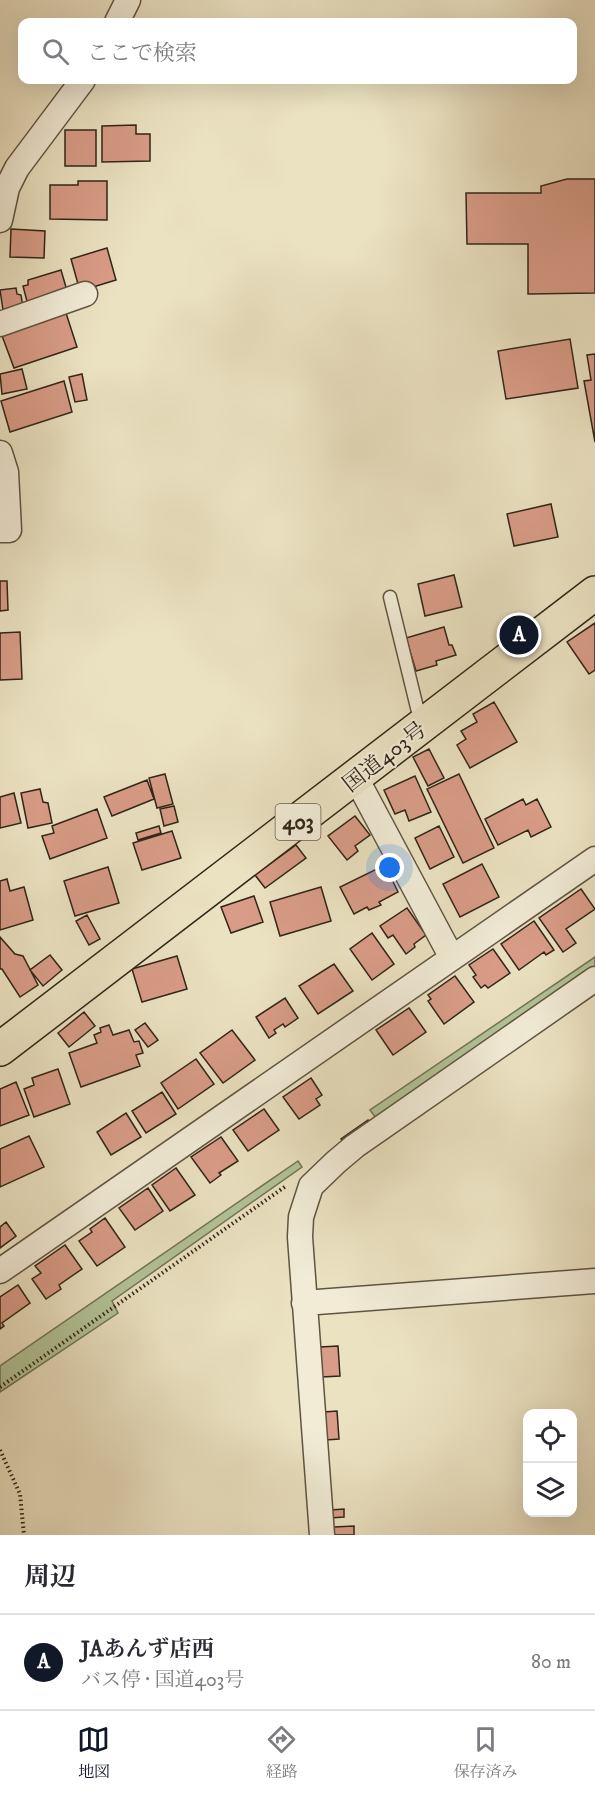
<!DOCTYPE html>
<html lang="ja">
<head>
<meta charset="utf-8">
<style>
  body { margin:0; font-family:"IM FELL DW Pica","Noto Serif JP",serif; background:#f7f7f7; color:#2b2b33 }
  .controls { position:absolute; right:18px; bottom:18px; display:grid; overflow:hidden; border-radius:12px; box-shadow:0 6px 24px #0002 }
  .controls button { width:54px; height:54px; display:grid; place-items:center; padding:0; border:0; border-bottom:2px solid #e1e1e2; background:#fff; color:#2b2b33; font:30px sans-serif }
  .you { position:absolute; left:390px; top:868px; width:21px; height:21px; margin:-15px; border:4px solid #fff; border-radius:50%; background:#1a73e8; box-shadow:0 0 0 9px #1a73e833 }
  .badge { display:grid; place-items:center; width:39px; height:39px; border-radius:50%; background:#111827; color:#fff; font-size:20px; font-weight:700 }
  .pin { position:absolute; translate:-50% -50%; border:3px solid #fff; box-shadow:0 2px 6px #0006 }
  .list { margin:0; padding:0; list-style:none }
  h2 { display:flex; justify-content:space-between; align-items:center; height:78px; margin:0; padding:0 24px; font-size:26px }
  h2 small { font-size:20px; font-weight:400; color:#7c7c81 }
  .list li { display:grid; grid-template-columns:39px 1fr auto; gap:18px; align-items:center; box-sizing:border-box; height:96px; padding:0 24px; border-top:2px solid #e1e1e2 }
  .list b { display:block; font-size:22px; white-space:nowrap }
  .list p { margin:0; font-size:20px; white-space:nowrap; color:#7c7c81 }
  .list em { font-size:20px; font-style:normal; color:#7c7c81 }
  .icon { flex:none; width:33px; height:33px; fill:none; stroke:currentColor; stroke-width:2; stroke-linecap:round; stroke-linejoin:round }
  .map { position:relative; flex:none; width:595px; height:1535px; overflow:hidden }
  .search { position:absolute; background:#fff; box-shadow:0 6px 24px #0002; left:18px; right:18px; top:18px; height:66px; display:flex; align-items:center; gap:15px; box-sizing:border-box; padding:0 21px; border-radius:12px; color:#7c7c81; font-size:22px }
  .sheet { height:174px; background:#fff }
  nav { display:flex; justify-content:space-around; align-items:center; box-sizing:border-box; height:84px; border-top:2px solid #e1e1e2; background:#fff; font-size:16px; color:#7c7c81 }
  nav a { display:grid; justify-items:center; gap:3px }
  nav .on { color:#111827 }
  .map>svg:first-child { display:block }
</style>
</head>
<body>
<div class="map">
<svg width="595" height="1535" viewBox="0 0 595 1535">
  <rect width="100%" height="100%" fill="#ebe2c2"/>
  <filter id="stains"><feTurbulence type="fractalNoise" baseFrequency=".00333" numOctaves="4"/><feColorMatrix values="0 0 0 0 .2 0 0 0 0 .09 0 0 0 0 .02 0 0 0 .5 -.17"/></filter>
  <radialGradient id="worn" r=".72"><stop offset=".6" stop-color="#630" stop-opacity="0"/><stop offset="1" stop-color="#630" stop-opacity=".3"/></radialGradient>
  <path fill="#b2c498" stroke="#727458" stroke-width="1.5" d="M595 957V971L378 1121 370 1110Z
    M298 1161 302 1167 112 1301 118 1313 0 1392V1366Z"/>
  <path fill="#d99c88" stroke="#312518" stroke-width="1.5" d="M136 125V134H150V161L102 162V126Z
    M65 130H96V166H65Z
    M567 179H595V293L528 294V244H467L466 193H541V186Z
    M78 181H107V220L50 219V185H78Z
    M11 229 45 231 44 258 10 257Z
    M107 248 116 280 80 291 71 259Z
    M61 270 68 294 28 305 23 286 28 285V280Z
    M16 288 17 294 21 295 23 307 3 310 0 290Z
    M65 310 77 347 14 368 1 333Z
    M570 339 578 388 506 399 498 351Z
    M595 354V442L584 381 591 380 587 355Z
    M22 369 27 389 2 394 0 374Z
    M82 374 87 400 75 402 69 377Z
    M64 381 72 412 10 432 1 401Z
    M551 504 558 537 514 546 507 514Z
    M454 575 462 607 425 616 418 584Z
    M0 581H7L8 610 0 611Z
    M595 623V670L589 674 567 642Z
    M444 627 449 645H452L456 655 436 661 437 665 416 671 406 638Z
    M20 632 22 679 0 680V633Z
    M494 702 517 742 470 768 457 745 466 739 461 731 477 722 473 714Z
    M429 749 444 778 428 786 413 757Z
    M165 774 173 804 157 808 149 778Z
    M459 774 494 848 463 863 427 789Z
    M415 776 431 812 409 821 405 810 395 814 384 790Z
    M147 780 154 799 112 816 104 797Z
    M40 789 43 802 48 803 52 823 28 828 21 793Z
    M14 793 21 823 0 828V797Z
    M523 799 526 805 537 799 551 827 531 837 528 830 498 845 485 819Z
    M174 806 178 822 164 826 160 809Z
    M97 809 107 838 50 859 42 836 54 833 52 826Z
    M355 816 370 835 355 846 358 851 347 860 328 836Z
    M159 826 161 833 138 840 136 833Z
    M439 826 454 857 430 869 415 838Z
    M172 831 181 858 142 870 133 843Z
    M296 845 306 858 265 888 255 875Z
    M482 864 499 897 460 917 443 884Z
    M385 865 398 892 379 902 381 905 369 910 367 907 354 914 340 887Z
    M108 867 119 903 75 916 64 881Z
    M7 879 10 891 24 887 33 920 0 930V881Z
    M321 887 331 921 280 936 270 902Z
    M581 889 595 909 566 929 576 943 563 952 539 918Z
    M254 896 263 922 231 933 221 907Z
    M407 908 426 935 414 944 415 947 406 954 393 935 388 938 380 926Z
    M87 915 100 939 89 945 76 921Z
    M534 921 554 950 546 955 544 952 519 970 501 944Z
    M372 933 394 964 372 980 350 949Z
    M0 937 15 954 23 956 38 985 20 997 2 969H0Z
    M493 949 510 973 488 988 485 985 481 988 473 977 476 975 469 965Z
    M50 955 62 970 43 986 30 970Z
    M177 956 187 989 142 1002 132 969Z
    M334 964 353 991 318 1014 299 986Z
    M455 976 474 1002 444 1024 428 1001 431 999 428 995Z
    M285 998 298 1018 285 1027 283 1024 274 1030 276 1033 269 1038 256 1017Z
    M409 1008 426 1032 393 1055 376 1030Z
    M84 1012 95 1026 69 1047 58 1033Z
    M145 1023 158 1040 148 1047 135 1030Z
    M109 1025 113 1035 129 1030 134 1042 139 1041 143 1053 136 1055 140 1066 81 1087 69 1053 97 1043 94 1035 101 1032 100 1028Z
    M232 1030 255 1060 223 1083 200 1053Z
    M196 1059 214 1084 178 1109 161 1083Z
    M58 1069 70 1104 34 1117 24 1089 34 1085 32 1078Z
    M311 1078 322 1095 316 1099 320 1105 299 1119 283 1097Z
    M16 1082 29 1115 0 1126V1089Z
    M162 1092 176 1114 146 1133 132 1111Z
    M264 1109 279 1130 248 1151 233 1130Z
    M126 1113 141 1137 111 1155 97 1132Z
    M368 1120 371 1125 345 1144 341 1139Z
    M29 1136 44 1167 0 1187V1149Z
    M221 1137 238 1161 219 1173 221 1175 210 1183 191 1157Z
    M176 1168 195 1195 170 1211 152 1185Z
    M148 1188 163 1211 135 1230 119 1208Z
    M105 1218 125 1247 97 1266 79 1241 92 1232 90 1229Z
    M6 1222 16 1236 0 1248V1227Z
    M65 1245 82 1269 59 1285 61 1289 46 1299 32 1279 41 1273 35 1266Z
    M18 1285 30 1303 2 1323 4 1326 0 1329V1297Z
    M338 1346 340 1376 322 1377 320 1347Z
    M337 1411 339 1439 326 1440 324 1412Z
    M344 1509V1517L330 1518V1510Z
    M354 1526V1535H334V1527Z"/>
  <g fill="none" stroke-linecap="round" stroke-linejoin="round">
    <defs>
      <path id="lane" d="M390 597 421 724"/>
      <path id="street" d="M117 22 128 0
        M0 220 7 188 17 168 83 80
        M0 324 85 294
        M0 453 6 472 9 530H0
        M356 778 452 958
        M0 1271 595 859
        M304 1303 595 1281
        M322 1535 300 1237 301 1217 311 1186 336 1162 355 1146 595 979"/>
      <path id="highway" d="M0 1049 595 593"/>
    </defs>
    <use href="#lane" stroke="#605442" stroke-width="15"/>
    <use href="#street" stroke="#605442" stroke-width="27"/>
    <use href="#highway" stroke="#312518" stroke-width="36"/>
    <path stroke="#312518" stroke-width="4" stroke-dasharray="1.5 3" stroke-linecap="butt" d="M0 1387 286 1186
      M0 1450 20 1494 24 1535"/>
    <use href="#lane" stroke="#f2ecd7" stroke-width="12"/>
    <use href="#street" stroke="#f2ecd7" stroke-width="24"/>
    <use href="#highway" stroke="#ebe2c2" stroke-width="33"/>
  </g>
  <g text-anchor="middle" stroke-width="4.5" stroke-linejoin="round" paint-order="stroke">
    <rect fill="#f2ecd7" stroke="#6b6151" stroke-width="1.5" x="275.5" y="804" width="45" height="36" rx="4.5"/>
    <g font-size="21" font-weight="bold" fill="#312518">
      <text x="298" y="829">403</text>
    </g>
    <g font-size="22" fill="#312518" stroke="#f2ecd7">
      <text transform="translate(384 756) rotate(-38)" y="8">国道403号</text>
    </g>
  </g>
  <rect width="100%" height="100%" filter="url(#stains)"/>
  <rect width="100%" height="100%" fill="url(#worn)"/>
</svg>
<div class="controls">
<button><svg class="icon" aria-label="locate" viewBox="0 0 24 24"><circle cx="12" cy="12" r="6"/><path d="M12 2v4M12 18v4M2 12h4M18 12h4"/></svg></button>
<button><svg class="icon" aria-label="layers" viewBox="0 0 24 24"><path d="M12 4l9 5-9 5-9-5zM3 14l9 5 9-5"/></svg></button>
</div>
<div class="you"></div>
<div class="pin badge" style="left:519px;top:635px">A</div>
<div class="search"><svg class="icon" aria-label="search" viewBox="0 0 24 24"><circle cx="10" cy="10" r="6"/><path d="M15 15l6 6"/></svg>ここで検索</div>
</div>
<section class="sheet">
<h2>周辺<small></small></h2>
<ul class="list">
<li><span class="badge">A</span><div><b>JAあんず店西</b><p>バス停 · 国道403号</p></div><em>80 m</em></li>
</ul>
</section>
<nav>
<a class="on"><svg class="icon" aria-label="map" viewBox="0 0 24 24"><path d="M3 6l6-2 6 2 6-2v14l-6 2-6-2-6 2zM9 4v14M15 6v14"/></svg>地図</a>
<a><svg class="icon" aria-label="directions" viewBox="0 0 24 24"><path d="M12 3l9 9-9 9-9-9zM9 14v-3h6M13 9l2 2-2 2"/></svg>経路</a>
<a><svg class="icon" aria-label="saved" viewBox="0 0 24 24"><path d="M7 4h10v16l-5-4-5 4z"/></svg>保存済み</a>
</nav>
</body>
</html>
